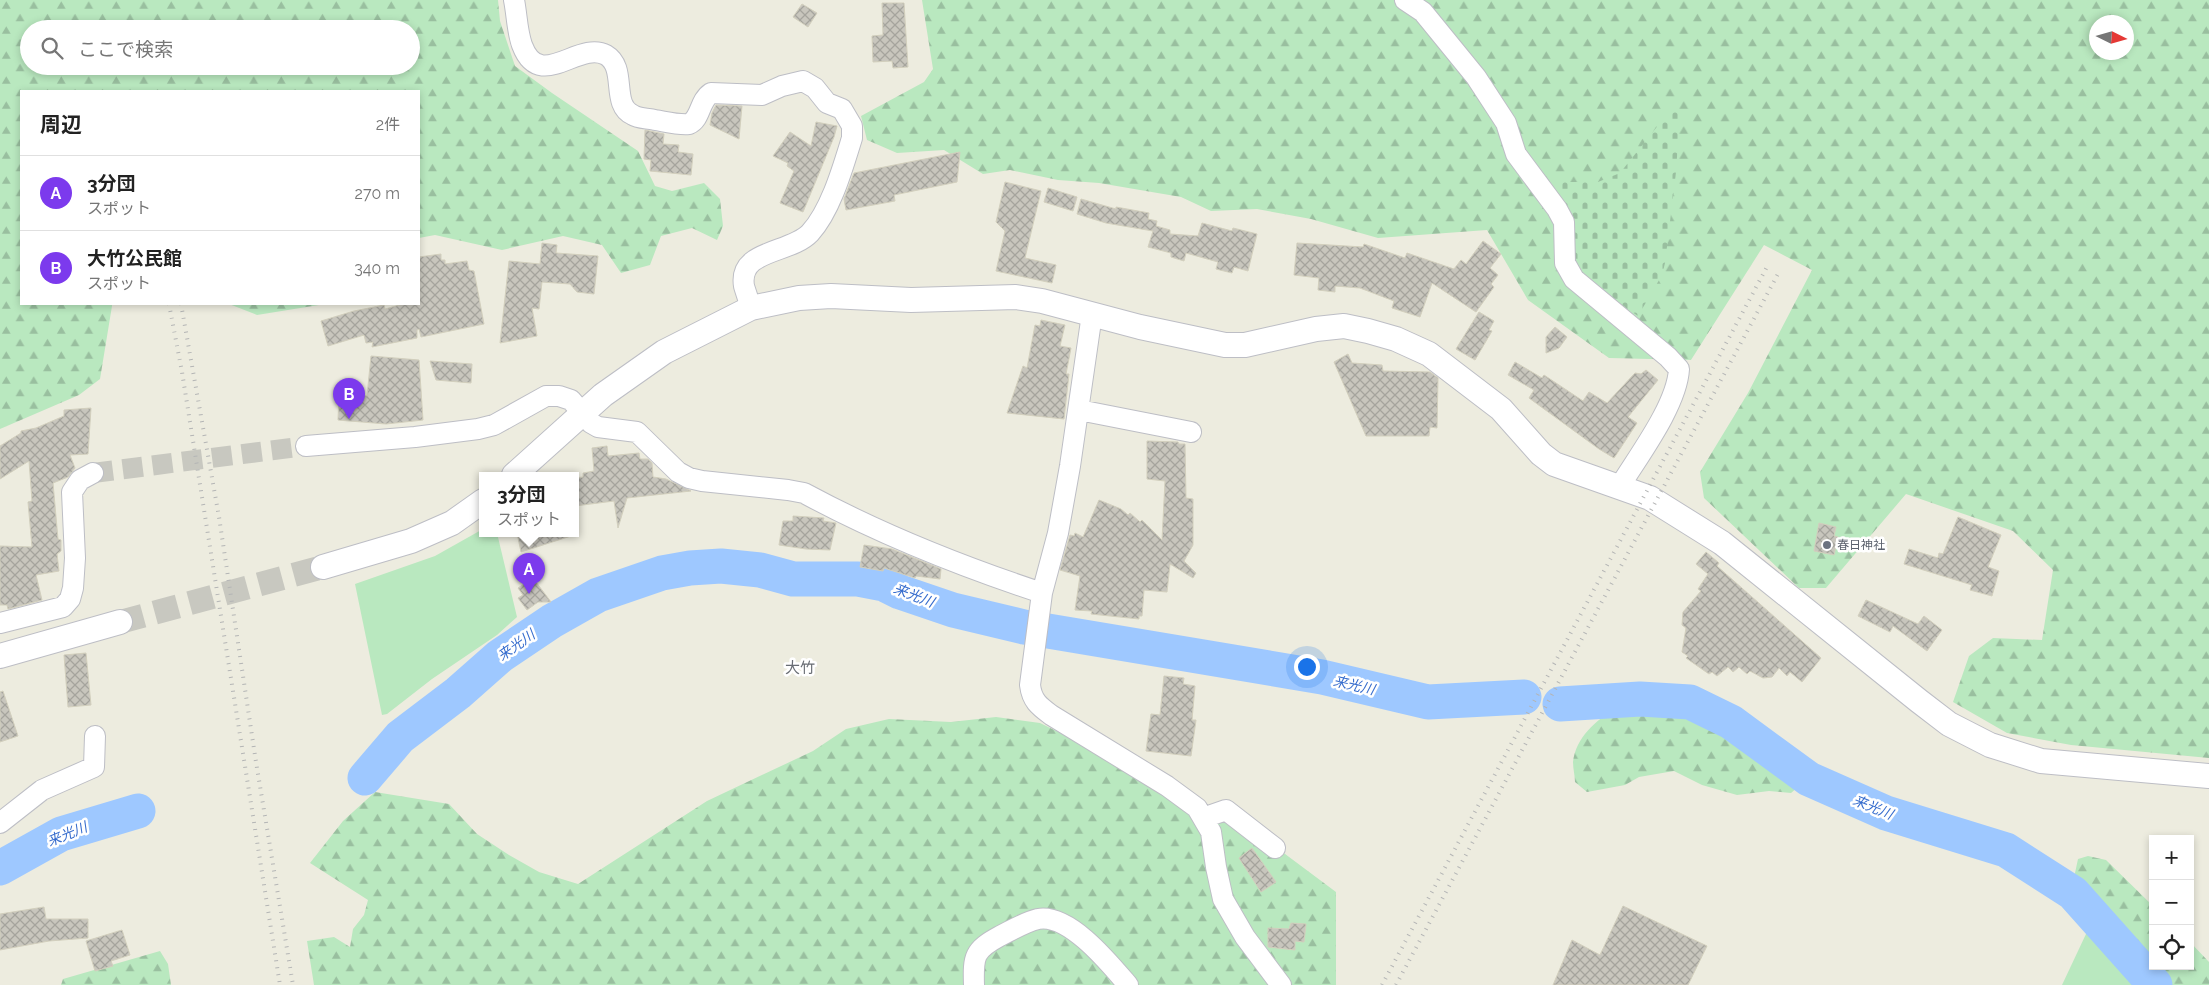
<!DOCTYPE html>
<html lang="ja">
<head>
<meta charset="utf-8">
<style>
  body { margin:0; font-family:Raleway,"Noto Sans JP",sans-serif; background:#f6f6f6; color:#222 }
  .controls { position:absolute; right:15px; bottom:15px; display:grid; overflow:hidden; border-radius:0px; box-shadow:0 2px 8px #0003 }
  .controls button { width:45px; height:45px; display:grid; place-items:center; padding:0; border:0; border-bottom:1px solid #e0e0e0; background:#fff; color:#222; font:25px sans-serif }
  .compass { position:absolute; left:2089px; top:15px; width:45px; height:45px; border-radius:50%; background:#fff; box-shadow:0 2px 8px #0003; rotate:95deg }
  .you { position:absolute; left:1306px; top:666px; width:18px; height:18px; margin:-12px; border:4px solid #fff; border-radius:50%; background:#1a73e8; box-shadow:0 0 0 8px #1a73e833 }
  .badge { display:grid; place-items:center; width:32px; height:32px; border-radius:50%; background:#7c3aed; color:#fff; font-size:16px; font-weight:700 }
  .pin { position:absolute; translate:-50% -41px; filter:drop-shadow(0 1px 2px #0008) }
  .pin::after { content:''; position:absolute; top:26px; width:18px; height:15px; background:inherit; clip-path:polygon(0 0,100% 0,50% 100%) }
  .popup { position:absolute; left:479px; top:472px; width:100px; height:65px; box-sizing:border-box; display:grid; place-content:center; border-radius:0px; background:#fff; filter:drop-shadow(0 1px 4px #0005); font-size:16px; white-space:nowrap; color:#767676 }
  .popup b { font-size:19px; color:#222 }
  .popup::after { content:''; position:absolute; left:50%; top:100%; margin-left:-10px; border:10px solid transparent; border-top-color:#fff }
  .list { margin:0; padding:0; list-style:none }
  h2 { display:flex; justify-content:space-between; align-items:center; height:65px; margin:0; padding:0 20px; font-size:21px }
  h2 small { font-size:16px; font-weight:400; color:#767676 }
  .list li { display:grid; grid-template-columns:32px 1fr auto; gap:15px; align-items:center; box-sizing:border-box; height:75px; padding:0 20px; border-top:1px solid #e0e0e0 }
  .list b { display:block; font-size:19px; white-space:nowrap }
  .list p { margin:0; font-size:16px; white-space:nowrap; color:#767676 }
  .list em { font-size:16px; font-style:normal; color:#767676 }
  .icon { flex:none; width:28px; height:28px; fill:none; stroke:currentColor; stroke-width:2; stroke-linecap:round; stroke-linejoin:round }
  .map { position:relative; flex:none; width:2209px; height:985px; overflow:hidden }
  .search { position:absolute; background:#fff; box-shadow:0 2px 8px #0003; left:20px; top:20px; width:400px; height:55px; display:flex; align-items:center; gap:12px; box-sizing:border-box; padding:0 18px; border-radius:28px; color:#767676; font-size:19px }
  .panel { position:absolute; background:#fff; box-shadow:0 2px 8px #0003; left:20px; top:90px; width:400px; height:215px; border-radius:0px }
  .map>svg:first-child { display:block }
</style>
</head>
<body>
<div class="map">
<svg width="2209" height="985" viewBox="0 0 2209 985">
  <defs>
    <pattern id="forest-firs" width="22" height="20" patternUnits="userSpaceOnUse" patternTransform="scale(1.25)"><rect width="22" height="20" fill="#b9e8bf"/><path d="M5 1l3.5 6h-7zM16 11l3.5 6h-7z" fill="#99bf9f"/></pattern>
    <pattern id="cemetery-stones" width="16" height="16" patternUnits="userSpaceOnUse" patternTransform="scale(1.25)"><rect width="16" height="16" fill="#b9e8bf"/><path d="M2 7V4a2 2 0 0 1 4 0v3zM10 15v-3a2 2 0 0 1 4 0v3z" fill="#99bf9f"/></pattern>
    <pattern id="building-cross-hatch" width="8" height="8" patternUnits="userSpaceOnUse" patternTransform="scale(1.25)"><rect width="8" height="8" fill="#c8c6bd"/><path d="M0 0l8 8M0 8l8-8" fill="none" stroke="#a5a49d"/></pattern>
  </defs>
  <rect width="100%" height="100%" fill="#edecdf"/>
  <path fill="#b9e8bf" d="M483 529V533H497L517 617 497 635 432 679 387 714 382 715 355 584 435 556Z
    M2094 917 2169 985H2062Z"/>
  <path fill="url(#forest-firs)" fill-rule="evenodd" d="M0 0H498L500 21 515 66 552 93 638 151 655 186 672 191 704 183 720 199 723 226 717 240 692 228 661 236 650 265 621 273 602 245 563 236 502 250 435 235 419 238V91H21V304H112V306L100 379 79 395 0 429ZM29 29H411V66H29Z
    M922 0H2209V758L2071 745 2007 733 1953 702 1969 656 1993 638 2042 640 2053 570 2013 531 1906 494 1826 588H1799L1704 498 1700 472 1748 393 1812 270 1764 245 1691 360 1609 358 1528 300 1487 230 1378 238 1311 219 1257 209 1211 211 1181 197 1099 183 1058 180 1010 170 983 174 944 150 897 153 867 140 861 116 924 82 933 69ZM2096 22H2126V52H2096Z
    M229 304H325L257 315Z
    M1615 708C1639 710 1663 707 1687 713 1703 716 1715 726 1728 734 1752 749 1773 766 1797 782L1798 787 1791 793 1769 791 1737 795 1702 785 1674 771 1639 777 1625 785 1587 792 1575 782C1575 776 1573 769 1573 762 1576 737 1596 721 1615 708Z
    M996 717 1040 723 1085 745 1186 800 1226 810 1336 892V985H314L307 941 334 937 350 947 353 929 364 915 368 900 310 863 343 821 375 792 449 804 477 834 509 855 539 872 578 884 707 801 813 751 846 729 889 719 951 722Z
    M2088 856 2106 860 2153 906V966H2190V942L2209 962V985H2168L2124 940 2104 912 2083 899 2076 884 2075 873 2078 859Z
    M160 951 168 964 171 985H61L63 979Z"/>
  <path fill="url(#cemetery-stones)" d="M1672 108 1680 112 1676 172 1665 263 1662 275 1638 316 1590 283 1572 261 1574 226 1571 225V214L1550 182H1598L1620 173Z"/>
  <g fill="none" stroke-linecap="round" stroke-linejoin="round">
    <path stroke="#9ec8ff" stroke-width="35" d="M1560 704 1640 699 1690 702 1731 722 1809 779 1886 813 2006 850 2073 893 2155 985
      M365 778 400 737 458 693 500 656 552 621 598 595 662 573 690 568 721 566 760 570 793 579H858L884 584 900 592 953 610 1024 627 1322 677 1428 702 1524 697
      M0 868 61 834 138 811"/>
  </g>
  <path fill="url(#building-cross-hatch)" stroke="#d2cfbd" d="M882 3H904L908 67 893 68 892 61 873 62 872 36 883 35Z
    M802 4 817 13 808 27 793 17Z
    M716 105 742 106 739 139 710 125 712 113Z
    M816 122 837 126 834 137 803 212 780 203 794 171 787 166 788 163 773 156 790 132 811 146Z
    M645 130 664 134 663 144 679 145 678 152 693 154 691 175 650 171 651 160 644 159Z
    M960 152 957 182 894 195 895 201 846 210 844 199 854 173Z
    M1005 182 1041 191 1025 258 1056 265 1052 283 996 271 1005 231 996 222Z
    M1048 188 1077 197 1073 211 1044 202Z
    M1081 199 1116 209V207L1149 213 1148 219 1157 221 1156 226 1170 230V234L1198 236 1202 223 1232 231 1233 228 1257 234 1248 271 1234 267 1232 273 1216 269 1218 262 1186 253 1184 261 1171 257V253L1148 247 1153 231 1106 223 1077 214Z
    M1483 241 1501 254 1490 268 1498 275 1491 284 1494 287 1476 312 1432 283 1420 317 1392 308 1394 301 1360 288 1335 286V292L1318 290 1319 278 1294 275 1297 243 1363 247 1364 244 1405 258 1407 253 1454 269 1461 260 1466 264Z
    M542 243 557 245 556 253 598 256 594 294 577 292 570 284 542 282 539 309 532 308 537 336 500 343 509 261 540 264Z
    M441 254V260H445V264L467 261 469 270 474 271 484 324 421 337 419 329 417 330V338L372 347 373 342 366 343 364 335 328 346 321 321 354 311 384 305 385 309 403 304H419V257Z
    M1479 312 1494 321 1489 330 1492 331 1475 360 1456 349Z
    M1041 320 1065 325 1060 346 1071 348 1066 374H1069L1064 419 1007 413 1023 366 1027 368 1035 325 1040 326Z
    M1555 327 1567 337 1559 348 1546 353V337Z
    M1348 354 1352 363 1382 365 1383 371 1430 372 1438 378 1437 428 1430 427 1429 436H1366L1334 362Z
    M371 356 419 360 423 420 386 424 338 420 339 394 367 396Z
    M430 361 472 364 471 383 436 380Z
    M1515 362 1542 378 1544 375 1583 401 1589 392 1607 403 1635 373 1641 374 1646 370 1658 380 1628 417 1637 423 1614 458 1599 449 1529 398 1534 390 1508 375Z
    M91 408 88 454 70 455 75 468 68 477 53 483 58 539 61 540V551L57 554 59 571 36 575 42 600 8 609 7 605H0V546L32 547 28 502 32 501 29 461 0 479V446L21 433V431L36 428 64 416V410Z
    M1147 441 1178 442 1179 444H1185L1186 498 1193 499V545L1184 561 1196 573 1193 578 1170 564 1167 592 1144 590 1142 616H1139V619L1091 614 1092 611 1075 610 1080 576 1060 570 1070 535 1074 536 1075 533 1083 537 1099 500 1121 509 1128 515 1130 513 1140 522 1142 520 1162 540 1165 481 1147 479Z
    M607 446 608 456 639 453 640 459H648L652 463 653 477 666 479 691 491 627 498 618 528 614 501 575 506V478L583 477V473L594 471 592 448Z
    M793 516 824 518 823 521 836 523 830 550 806 549 779 545 783 521H793Z
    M1958 517 2001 535 1988 567 1999 571 1992 596 1970 590 1972 585 1904 564 1909 549 1938 558 1939 553 1943 554Z
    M1819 523 1836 527 1834 536 1838 537 1834 555 1814 551Z
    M517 533H570L571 536 521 552Z
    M864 545 892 549 941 569 940 579 916 576 915 578 884 568 883 571 860 567Z
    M1706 552 1719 563 1717 566 1821 658 1802 682 1790 672 1787 676 1779 668 1772 677 1763 678 1750 671 1747 674 1739 667 1733 672 1728 667 1717 676 1712 672 1709 674 1686 658 1688 656 1682 652 1686 628 1682 625 1683 612 1701 591 1698 589 1708 574 1696 564Z
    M533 578 551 602H538L527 610 518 598 523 595 518 588Z
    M1866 600 1918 624 1924 616 1942 630 1927 651 1893 626 1890 632 1858 616Z
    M86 653 91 705 68 707 64 655Z
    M1164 676 1184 678 1183 684 1195 686 1192 720H1196L1191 756 1146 751 1151 714 1160 715Z
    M3 691 18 736 0 742V692Z
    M1252 848 1276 882 1261 892 1239 858Z
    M1623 906 1707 946 1688 985H1553L1572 940 1600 955Z
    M44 907 46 919H88V938L49 941 0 950V914Z
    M1291 923 1306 924 1304 942 1295 941V950L1268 947V928L1289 929Z
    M122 930 130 955 111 961 113 966 95 971 86 941Z"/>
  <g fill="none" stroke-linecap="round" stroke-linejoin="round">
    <path stroke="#c8c8c0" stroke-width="20" stroke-dasharray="20 10" stroke-linecap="butt" d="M93 473 306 446"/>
    <path stroke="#c8c8c0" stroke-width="24" stroke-dasharray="24 12" stroke-linecap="butt" d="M120 622 323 567"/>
    <defs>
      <path id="minor" d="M514 0C517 15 517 31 522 45 540 93 578 40 606 55 628 68 610 105 633 115 639 119 648 118 655 120 667 122 678 125 689 124 701 119 699 101 711 93L762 95 782 86 803 81 815 88 827 103 842 109 852 126V138C843 167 831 210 810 233 790 254 738 249 744 286 746 293 749 301 751 308
        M1405 0 1423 12 1476 77 1506 123 1516 154 1557 209 1564 222 1565 263 1574 279 1668 357 1679 369C1677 405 1639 455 1620 486
        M1092 314 1070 466 1058 533 1042 593 1030 685C1032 701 1039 706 1051 715L1167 786 1197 808 1211 832 1216 867 1223 899 1245 937 1281 985
        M1079 410 1191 432
        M306 446 415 437 478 429 494 425 546 396H559L571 400 591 423 598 427 637 432 678 472 689 478 702 481 788 490 804 493C880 534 960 566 1042 593
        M0 623 63 607 70 599 73 588 75 558 72 492 80 480 93 473
        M1203 818 1226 810 1275 848
        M0 823 42 790 94 767 95 736
        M974 985C973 956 974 950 1000 936 1012 930 1025 922 1038 919 1069 913 1110 964 1128 985"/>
      <path id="tertiary" d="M514 475 603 395 664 352 751 308 799 298 831 296 911 300 1016 297 1042 301 1140 327 1225 345H1245L1316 329 1344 326 1368 331 1396 339 1429 354 1501 409 1541 454 1554 464 1650 498 1722 543 1919 701 1949 724 1990 745 2041 761 2209 776
        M323 567 411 541 452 523 483 501
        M0 656 120 622"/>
    </defs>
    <use href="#minor" stroke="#bdbec5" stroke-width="22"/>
    <use href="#tertiary" stroke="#bdbec5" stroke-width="26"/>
    <use href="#minor" stroke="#fff" stroke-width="20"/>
    <use href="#tertiary" stroke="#fff" stroke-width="24"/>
    <path stroke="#b4b5b5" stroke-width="4" stroke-dasharray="1 6" stroke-linecap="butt" d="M169 304 182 372 280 985
      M181 304 219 517 256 762 293 985
      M1382 985 1768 265
      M1396 985 1779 272"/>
  </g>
  <circle fill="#6b7280" stroke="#fff" stroke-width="2" cx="1827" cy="545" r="5"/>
  <g text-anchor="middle" stroke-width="5" stroke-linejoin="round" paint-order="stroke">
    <g font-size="12" fill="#5b616d" stroke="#fff" text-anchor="start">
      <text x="1837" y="549">春日神社</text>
    </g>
    <g font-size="14" font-style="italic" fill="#366ccd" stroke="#fff">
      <text transform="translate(914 595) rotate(21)" y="5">来光川</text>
      <text transform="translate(516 645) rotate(-35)" y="5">来光川</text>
      <text transform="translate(1354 685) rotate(13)" y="5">来光川</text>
      <text transform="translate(1873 807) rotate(22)" y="5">来光川</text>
      <text transform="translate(67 834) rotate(-22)" y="5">来光川</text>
    </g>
    <g font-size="15" fill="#696d74" stroke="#fff">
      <text x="800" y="673">大竹</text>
    </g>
  </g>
</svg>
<div class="controls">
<button>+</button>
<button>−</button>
<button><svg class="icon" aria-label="locate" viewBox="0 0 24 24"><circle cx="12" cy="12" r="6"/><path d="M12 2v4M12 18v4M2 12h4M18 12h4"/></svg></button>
</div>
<svg class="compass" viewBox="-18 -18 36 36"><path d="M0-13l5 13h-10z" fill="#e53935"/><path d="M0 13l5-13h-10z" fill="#767676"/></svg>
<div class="you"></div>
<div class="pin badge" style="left:529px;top:594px">A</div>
<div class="popup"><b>3分団</b>スポット</div>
<div class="pin badge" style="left:349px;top:419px">B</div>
<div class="search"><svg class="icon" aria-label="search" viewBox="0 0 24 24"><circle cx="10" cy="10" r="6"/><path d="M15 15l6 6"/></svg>ここで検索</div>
<section class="panel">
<h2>周辺<small>2件</small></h2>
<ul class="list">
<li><span class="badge">A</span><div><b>3分団</b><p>スポット</p></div><em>270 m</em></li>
<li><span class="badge">B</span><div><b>大竹公民館</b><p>スポット</p></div><em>340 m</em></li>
</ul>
</section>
</div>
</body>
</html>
